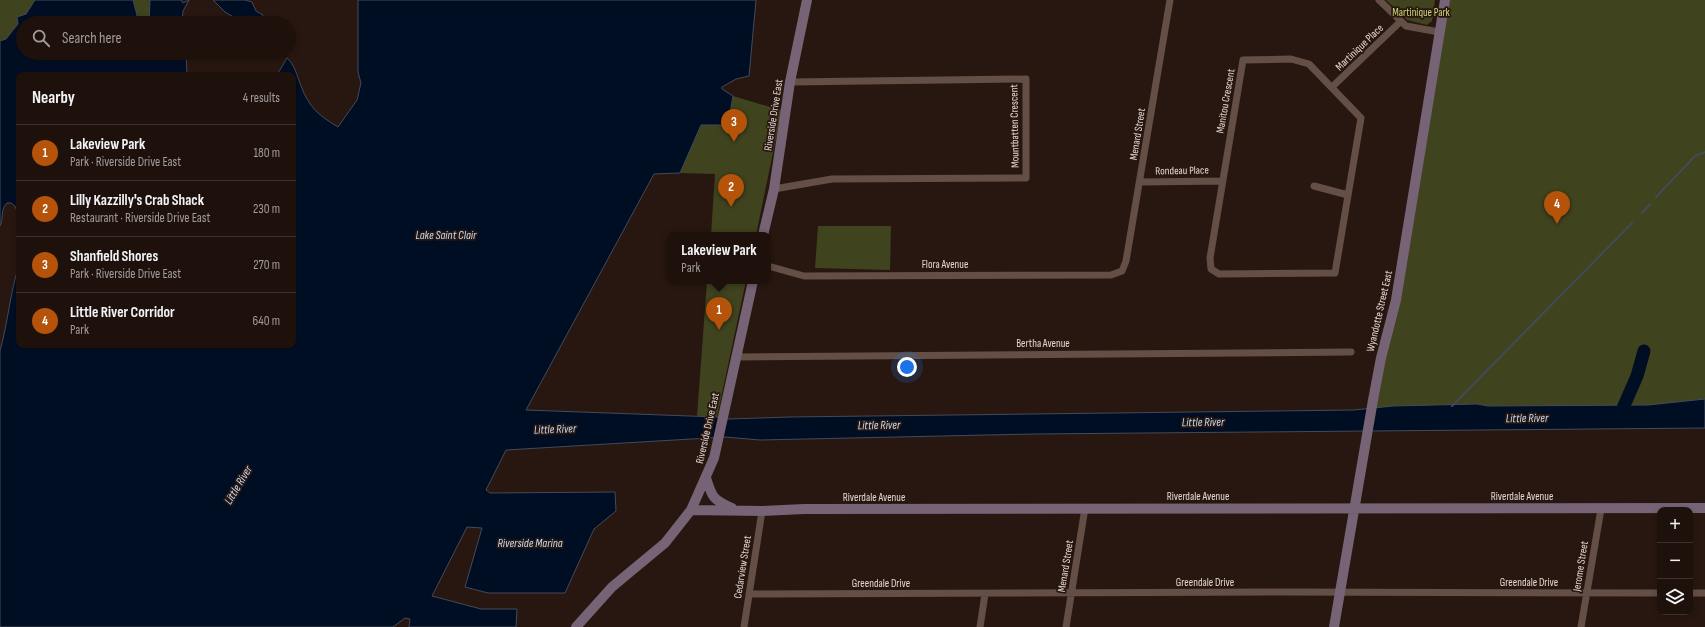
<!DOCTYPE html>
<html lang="en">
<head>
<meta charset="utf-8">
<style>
  body { margin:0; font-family:"Sofia Sans Condensed",sans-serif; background:#261a15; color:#f1f3f6 }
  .controls { position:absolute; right:12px; bottom:12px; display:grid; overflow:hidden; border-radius:8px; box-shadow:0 2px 6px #0003 }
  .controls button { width:36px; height:36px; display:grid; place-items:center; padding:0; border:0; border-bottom:1px solid #3c312d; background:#1e110c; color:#f1f3f6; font:20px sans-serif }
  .you { position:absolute; left:907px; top:367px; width:14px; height:14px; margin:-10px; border:3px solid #fff; border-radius:50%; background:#1a73e8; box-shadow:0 0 0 6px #1a73e833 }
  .badge { display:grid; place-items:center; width:26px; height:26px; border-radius:50%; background:#b45309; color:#fff; font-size:13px; font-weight:700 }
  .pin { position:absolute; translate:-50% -33px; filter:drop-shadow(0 1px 2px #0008) }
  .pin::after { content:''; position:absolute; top:21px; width:14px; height:12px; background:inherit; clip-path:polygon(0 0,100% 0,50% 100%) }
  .popup { position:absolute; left:667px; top:232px; width:104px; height:52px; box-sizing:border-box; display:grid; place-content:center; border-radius:8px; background:#1e110c; filter:drop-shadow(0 1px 3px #0005); font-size:13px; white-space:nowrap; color:#a19d9d }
  .popup b { font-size:15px; color:#f1f3f6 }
  .popup::after { content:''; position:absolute; left:50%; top:100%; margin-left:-8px; border:8px solid transparent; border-top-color:#1e110c }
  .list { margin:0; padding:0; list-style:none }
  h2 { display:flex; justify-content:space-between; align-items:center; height:52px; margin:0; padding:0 16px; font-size:17px }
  h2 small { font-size:13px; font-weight:400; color:#a19d9d }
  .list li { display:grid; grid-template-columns:26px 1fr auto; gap:12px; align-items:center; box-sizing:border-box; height:56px; padding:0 16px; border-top:1px solid #3c312d }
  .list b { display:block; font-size:15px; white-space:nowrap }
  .list p { margin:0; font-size:13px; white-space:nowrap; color:#a19d9d }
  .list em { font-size:13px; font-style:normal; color:#a19d9d }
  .icon { flex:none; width:22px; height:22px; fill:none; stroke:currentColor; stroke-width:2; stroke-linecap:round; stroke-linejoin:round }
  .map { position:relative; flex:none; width:1705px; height:627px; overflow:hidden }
  .search { position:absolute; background:#1e110c; box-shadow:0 2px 6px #0003; left:16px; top:16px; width:280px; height:44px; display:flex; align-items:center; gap:10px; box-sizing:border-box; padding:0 14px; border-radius:22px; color:#a19d9d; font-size:15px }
  .panel { position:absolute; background:#1e110c; box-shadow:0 2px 6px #0003; left:16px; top:72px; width:280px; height:276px; border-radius:8px }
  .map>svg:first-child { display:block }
</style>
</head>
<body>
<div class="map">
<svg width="1705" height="627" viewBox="0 0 1705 627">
  <rect width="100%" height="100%" fill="#281710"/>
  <path fill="#3f431e" d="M0 0H35L26 14 17 17 18 24 6 39 0 41Z
    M133 0H150L149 23H135L137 15Z
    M1386 0H1435L1432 21 1427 25 1407 20Z
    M1445 0H1705V428L1368 431Z
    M733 96 777 109H782L756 235H711L715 174 680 173 701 125H728Z
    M818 226H891L890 270 815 268Z
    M707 281H746L717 417 697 416Z"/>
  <path fill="#000e24" stroke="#444a58" d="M35 0H133L137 15 135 23H23V53H186L187 75H19V217L15 206 11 203H7C0 210 4 218 0 226V41L6 39 18 24 17 17 26 14Z
    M150 0H181L183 3 189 0 183 11 182 23H149Z
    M213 0H245L252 2 256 11 263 15 260 20 264 23H236L237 19 225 12Z
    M358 0H756L749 76 736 79 722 87V89L733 96 728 125H701L680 173 654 174 526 410 717 417 729 419 790 417 1354 410 1393 406 1477 404 1488 406 1648 405 1705 399V428L1033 434 760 440 725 437 506 450 486 490 490 493 615 492 616 511 594 529 565 593H488L465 587 482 528 467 527 432 596 481 609H517L516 627H409L410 619 405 618 393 627H0V351C8 322 10 293 19 265V345H293V75H277L287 58C295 65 297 76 301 86 309 107 318 115 338 127L357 100 361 83 358 72Z"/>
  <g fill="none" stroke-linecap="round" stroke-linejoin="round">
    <path stroke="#444a58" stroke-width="2" d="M1656 197 1695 156 1705 152
      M1642 213 1650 204
      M1452 406 1632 223"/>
    <path stroke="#000e24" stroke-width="13" d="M1619 417 1637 376 1644 351"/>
    <path stroke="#644f47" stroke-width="7" d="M1379 0 1406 26 1439 32
      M1291 59 1309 64 1361 118 1335 273 1219 274 1211 269 1210 258 1243 60Z
      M1332 87 1400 22
      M1140 182 1223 181
      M1314 186 1348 195
      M774 189 832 179 1026 178V79L790 82
      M768 266 804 276 1111 275 1122 271 1126 261 1170 0
      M735 357 1351 352
      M1690 593H1705
      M749 594 1283 592 1660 593
      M744 627 762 511
      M980 627 985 594
      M1066 627 1085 508
      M1581 627 1601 509"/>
    <path stroke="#766376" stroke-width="10" d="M763 235 774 189 790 82 807 0
      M706 478C712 497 713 500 732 508
      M691 510 762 511 804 509 1705 508
      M576 627 612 587 665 543 691 510 714 458 753 281
      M1334 627 1373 400 1381 358 1396 300 1445 0"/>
  </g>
  <g text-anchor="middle" stroke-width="3.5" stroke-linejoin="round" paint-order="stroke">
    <g font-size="11" fill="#ced776" stroke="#281710">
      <text x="1421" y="16">Martinique Park</text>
    </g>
    <g font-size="11" fill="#e2d5d0" stroke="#281710">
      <text transform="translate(1359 47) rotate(-44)" y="4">Martinique Place</text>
      <text transform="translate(1225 101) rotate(-80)" y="4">Manitou Crescent</text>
      <text transform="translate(773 115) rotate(-81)" y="4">Riverside Drive East</text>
      <text transform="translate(1014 126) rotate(-91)" y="4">Mountbatten Crescent</text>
      <text transform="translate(1137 134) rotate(-81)" y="4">Menard Street</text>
      <text transform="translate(1182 170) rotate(-1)" y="4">Rondeau Place</text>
      <text x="945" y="268">Flora Avenue</text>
      <text transform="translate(1379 311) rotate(-77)" y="4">Wyandotte Street East</text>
      <text x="1043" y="347">Bertha Avenue</text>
      <text transform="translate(707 428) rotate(-77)" y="4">Riverside Drive East</text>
      <text x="1198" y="500">Riverdale Avenue</text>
      <text x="1522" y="500">Riverdale Avenue</text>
      <text x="874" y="501">Riverdale Avenue</text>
      <text transform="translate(1065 566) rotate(-81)" y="4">Menard Street</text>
      <text transform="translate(1580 566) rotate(-81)" y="4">Jerome Street</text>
      <text transform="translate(742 567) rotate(-81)" y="4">Cedarview Street</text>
      <text x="1205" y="586">Greendale Drive</text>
      <text x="1529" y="586">Greendale Drive</text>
      <text x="881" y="587">Greendale Drive</text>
    </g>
    <g font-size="12" font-style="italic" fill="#c1dcf8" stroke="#281710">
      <text x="446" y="239">Lake Saint Clair</text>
      <text transform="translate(1527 418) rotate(-1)" y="4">Little River</text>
      <text transform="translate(1203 422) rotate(-1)" y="4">Little River</text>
      <text transform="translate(879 425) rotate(-1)" y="4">Little River</text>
      <text transform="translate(555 429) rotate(-2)" y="4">Little River</text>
      <text transform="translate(238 485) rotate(-59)" y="4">Little River</text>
      <text x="530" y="547">Riverside Marina</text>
    </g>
  </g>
</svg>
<div class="controls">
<button>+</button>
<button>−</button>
<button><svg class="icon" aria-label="layers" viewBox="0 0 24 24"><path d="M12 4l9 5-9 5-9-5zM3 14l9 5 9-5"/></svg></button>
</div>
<div class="you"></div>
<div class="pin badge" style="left:719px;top:330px">1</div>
<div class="popup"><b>Lakeview Park</b>Park</div>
<div class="pin badge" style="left:731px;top:207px">2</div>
<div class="pin badge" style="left:734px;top:142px">3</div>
<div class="pin badge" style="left:1557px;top:224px">4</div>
<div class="search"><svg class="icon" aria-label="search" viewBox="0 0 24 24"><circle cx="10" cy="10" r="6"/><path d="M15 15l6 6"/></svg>Search here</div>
<section class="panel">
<h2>Nearby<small>4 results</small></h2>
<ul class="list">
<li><span class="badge">1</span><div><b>Lakeview Park</b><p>Park · Riverside Drive East</p></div><em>180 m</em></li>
<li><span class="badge">2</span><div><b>Lilly Kazzilly's Crab Shack</b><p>Restaurant · Riverside Drive East</p></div><em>230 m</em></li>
<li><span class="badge">3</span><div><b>Shanfield Shores</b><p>Park · Riverside Drive East</p></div><em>270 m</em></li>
<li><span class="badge">4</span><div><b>Little River Corridor</b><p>Park</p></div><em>640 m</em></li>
</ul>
</section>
</div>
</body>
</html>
